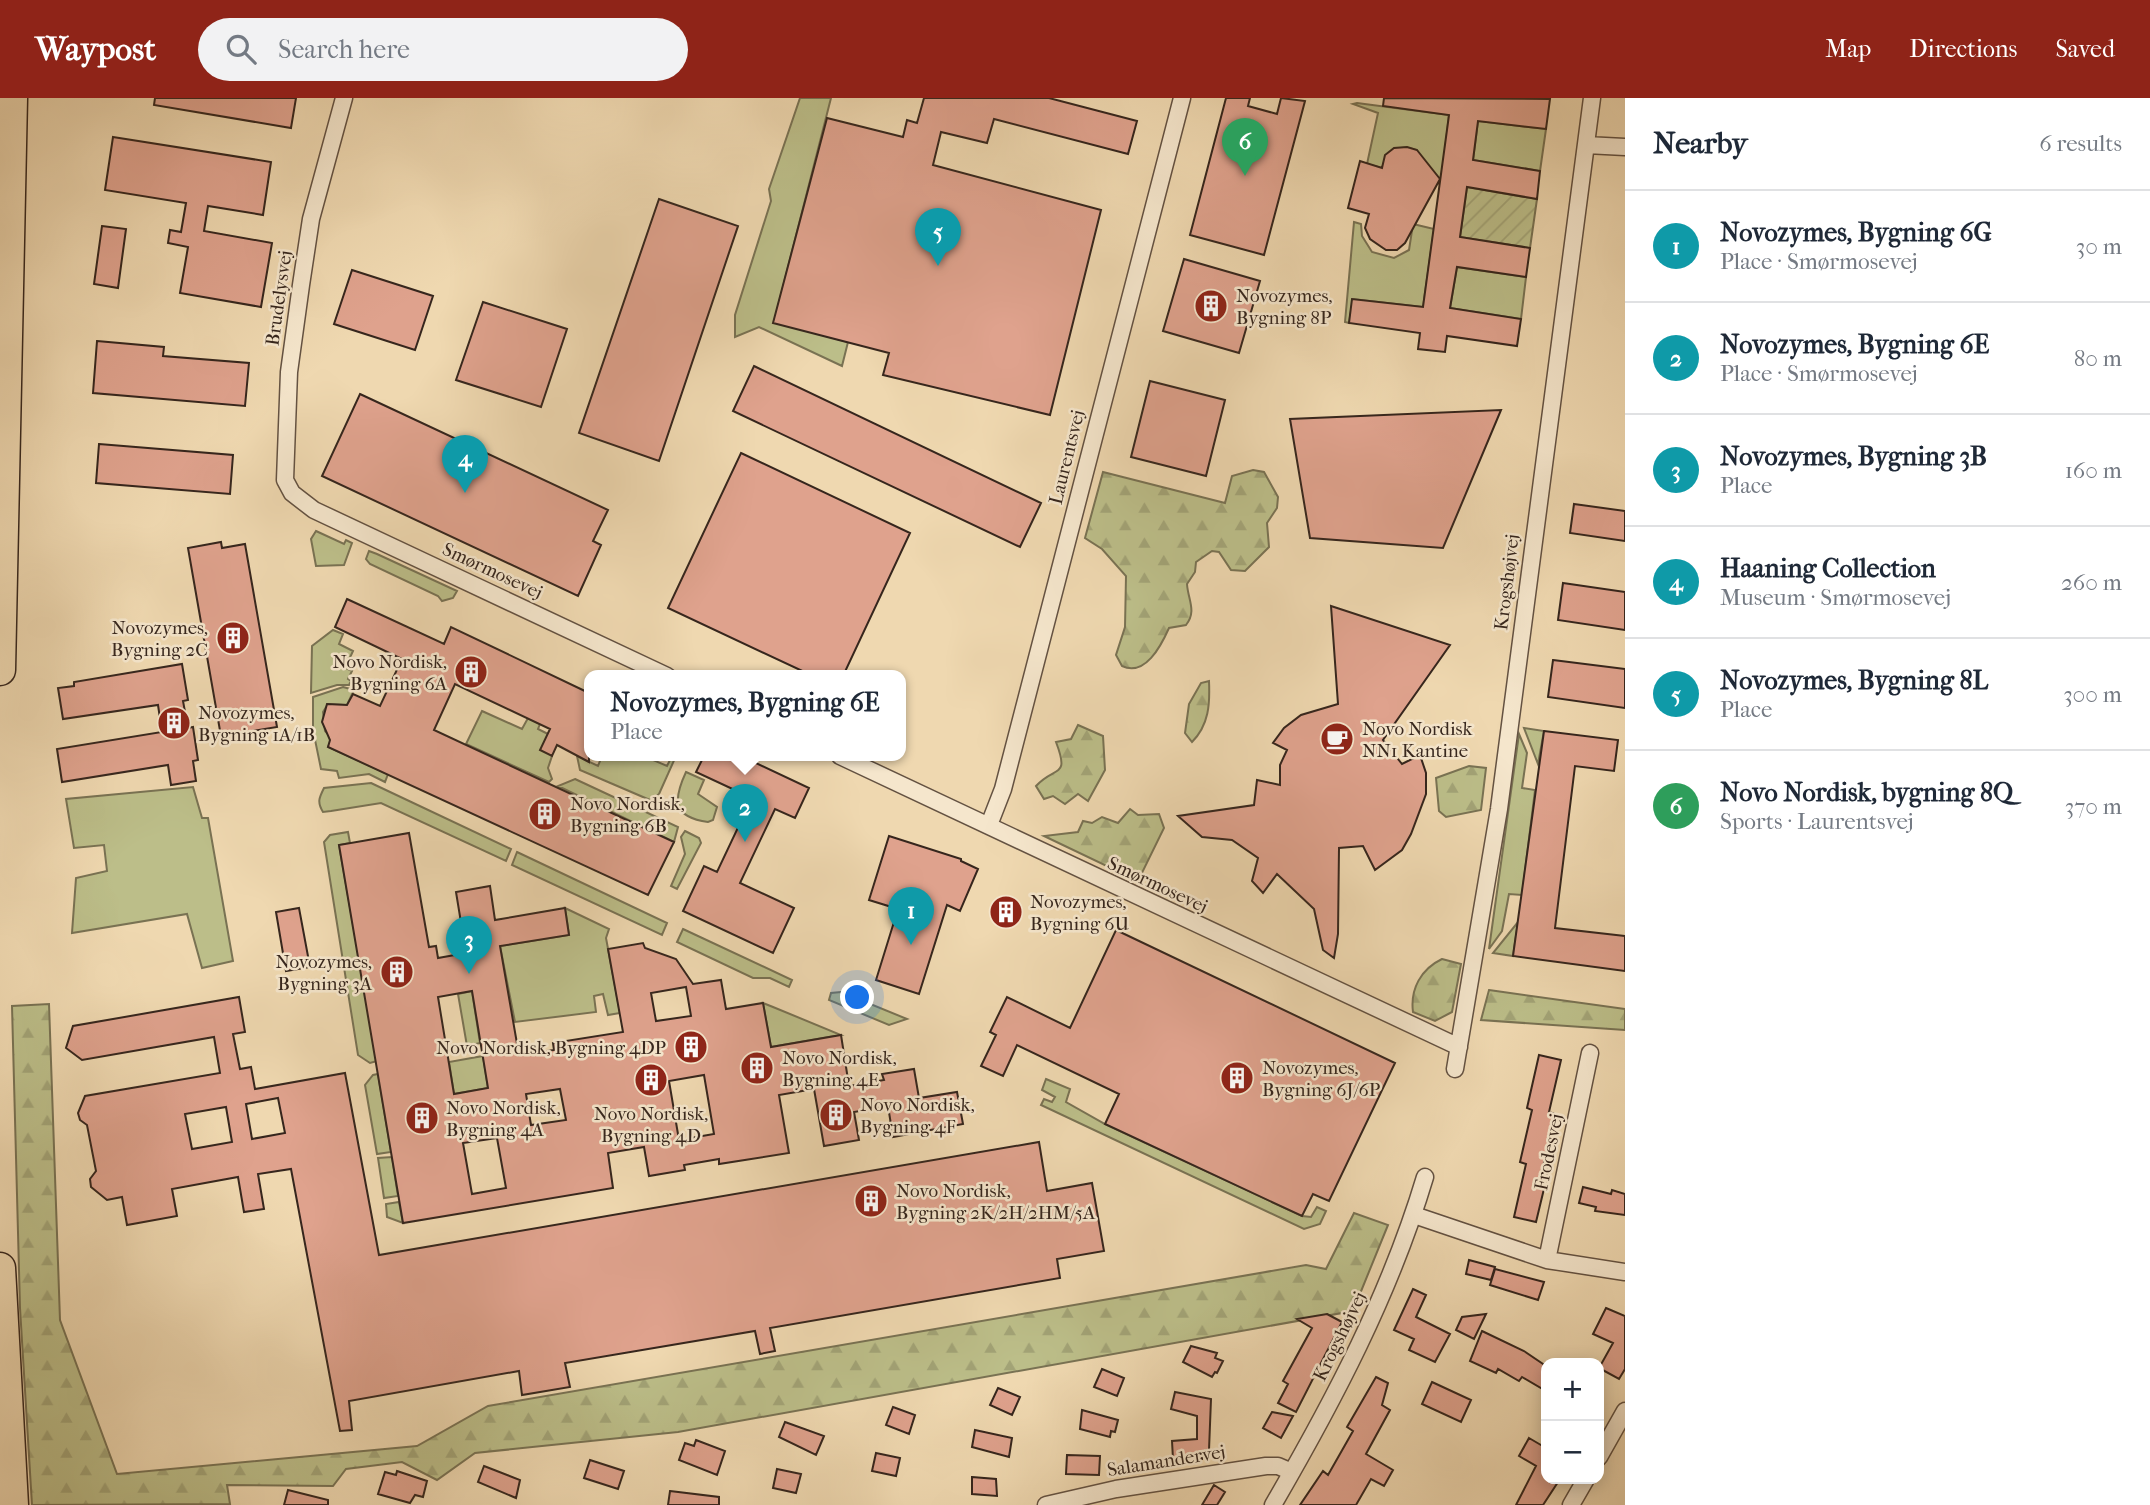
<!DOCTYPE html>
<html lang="en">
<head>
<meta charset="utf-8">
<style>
  body { margin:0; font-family:"IM FELL French Canon",serif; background:#f2f2f3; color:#1f2937 }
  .controls { position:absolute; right:21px; bottom:21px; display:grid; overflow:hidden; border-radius:14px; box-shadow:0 4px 18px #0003 }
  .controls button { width:63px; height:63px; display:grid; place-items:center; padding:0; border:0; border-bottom:2px solid #e0e1e3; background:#fff; color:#1f2937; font:35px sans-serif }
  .you { position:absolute; left:858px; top:900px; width:24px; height:24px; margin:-18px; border:5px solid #fff; border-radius:50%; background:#1a73e8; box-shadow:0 0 0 10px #1a73e833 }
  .badge { display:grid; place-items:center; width:46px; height:46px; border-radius:50%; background:#8f2418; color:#fff; font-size:23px; font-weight:700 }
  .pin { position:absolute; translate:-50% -58px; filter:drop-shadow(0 2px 4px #0008) }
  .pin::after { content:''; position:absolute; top:37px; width:24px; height:21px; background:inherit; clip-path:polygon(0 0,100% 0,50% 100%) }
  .popup { position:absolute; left:584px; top:572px; width:322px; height:91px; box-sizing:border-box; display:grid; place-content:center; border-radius:14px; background:#fff; filter:drop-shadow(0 2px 5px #0005); font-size:23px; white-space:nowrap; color:#747a83 }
  .popup b { font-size:26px; color:#1f2937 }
  .popup::after { content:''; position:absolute; left:50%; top:100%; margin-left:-14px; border:14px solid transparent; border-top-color:#fff }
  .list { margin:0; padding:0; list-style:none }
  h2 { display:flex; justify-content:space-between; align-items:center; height:91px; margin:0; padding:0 28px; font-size:30px }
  h2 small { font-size:23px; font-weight:400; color:#747a83 }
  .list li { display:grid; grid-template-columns:46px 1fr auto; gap:21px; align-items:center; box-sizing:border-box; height:112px; padding:0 28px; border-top:2px solid #e0e1e3 }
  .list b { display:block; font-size:26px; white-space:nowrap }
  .list p { margin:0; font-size:23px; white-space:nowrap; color:#747a83 }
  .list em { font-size:23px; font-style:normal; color:#747a83 }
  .icon { flex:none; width:38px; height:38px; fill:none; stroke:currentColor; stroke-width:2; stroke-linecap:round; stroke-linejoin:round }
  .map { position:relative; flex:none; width:1625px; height:1407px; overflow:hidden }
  header { display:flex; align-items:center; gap:42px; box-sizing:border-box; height:98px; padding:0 35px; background:#8f2418; color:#fff }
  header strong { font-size:33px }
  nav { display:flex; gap:38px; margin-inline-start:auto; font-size:24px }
  .search { width:490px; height:63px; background:#f2f2f3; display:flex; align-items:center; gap:18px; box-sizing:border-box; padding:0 24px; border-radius:38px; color:#747a83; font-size:26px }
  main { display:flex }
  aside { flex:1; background:#fff }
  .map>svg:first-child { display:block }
</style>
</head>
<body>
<header>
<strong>Waypost</strong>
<div class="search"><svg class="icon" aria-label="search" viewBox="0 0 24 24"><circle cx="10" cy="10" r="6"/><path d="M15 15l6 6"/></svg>Search here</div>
<nav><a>Map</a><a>Directions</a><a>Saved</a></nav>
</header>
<main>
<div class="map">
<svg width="1625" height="1407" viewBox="0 0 1625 1407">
  <defs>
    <pattern id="forest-firs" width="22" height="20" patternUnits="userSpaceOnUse" patternTransform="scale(1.75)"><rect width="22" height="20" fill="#bcbe89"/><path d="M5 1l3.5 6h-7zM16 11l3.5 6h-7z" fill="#a2a376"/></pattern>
    <pattern id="garden-furrows" width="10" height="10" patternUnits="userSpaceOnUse" patternTransform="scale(1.75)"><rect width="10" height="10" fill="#bcbe89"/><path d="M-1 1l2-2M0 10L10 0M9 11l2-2" fill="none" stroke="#a2a376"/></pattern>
  </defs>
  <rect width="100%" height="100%" fill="#efd8b0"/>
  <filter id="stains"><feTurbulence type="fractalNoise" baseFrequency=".00286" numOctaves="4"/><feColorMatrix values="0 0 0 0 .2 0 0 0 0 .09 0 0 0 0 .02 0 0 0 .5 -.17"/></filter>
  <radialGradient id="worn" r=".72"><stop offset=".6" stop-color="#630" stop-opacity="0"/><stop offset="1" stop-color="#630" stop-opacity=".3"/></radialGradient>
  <path fill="#bcbe89" stroke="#797253" stroke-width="2" d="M800 0H831L774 224 848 244 842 268 759 229 735 239V217L771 103 769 91Z
    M1357 5 1449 17 1441 86 1426 83 1417 52C1398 46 1387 51 1382 70L1367 66 1378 15 1353 6Z
    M1478 23 1546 31 1540 73 1473 62Z
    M1354 124 1361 126 1362 138 1372 154 1394 160 1409 152 1413 126 1434 131 1423 209 1353 201 1349 225 1345 224Z
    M1457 169 1526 179 1521 221 1450 210Z
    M316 433 344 446 346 442 352 445 344 467 316 468 311 441Z
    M369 453 377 456 457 493 453 500 442 503 438 498 370 466 366 461Z
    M333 532 343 536 339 546 353 553 348 564 344 563 342 568 352 573 348 581 351 583 349 587H337L311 595 312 548Z
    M343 589 354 592 347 607 328 606 323 614 325 633 332 640 328 649 388 676 385 684 369 676 339 680 337 673 321 671 313 632V599Z
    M482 613 522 631 528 620 540 626 538 631 548 636 552 658 548 670 552 681 549 684 466 646Z
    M1524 630 1544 633 1538 666Z
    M1519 636 1527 655 1522 690 1535 692 1522 797 1509 796 1502 833 1489 851Z
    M577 658 598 668 602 658H644L667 668 672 658H676L659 696 650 702 580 672Z
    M686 674 704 682 698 696 717 709 713 722 708 724C672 719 673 702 686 674Z
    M575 681 678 729 674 744 558 688Z
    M371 685 511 751 506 763 381 705 331 713 323 714C317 704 319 700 324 690Z
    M193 689 202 720H208L233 863 202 870 187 816 72 835 76 780 107 773 104 747 74 750 66 701Z
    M685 733 699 740 701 745 677 791 671 788 685 756 681 739Z
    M348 734 350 745 339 747 377 963 370 965 358 957 324 744 330 737Z
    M517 754 667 825 662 837 512 767Z
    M565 810 609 831 606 840 620 915 608 917 603 896 594 898 596 914 515 924 500 848 569 837Z
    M1518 824 1513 858 1493 855Z
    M683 831 792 882 789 889 770 880H753L677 844Z
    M472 893 480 945 467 948 458 896Z
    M841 894 907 921 889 927 829 902 831 895Z
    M763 905 773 909 841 937 771 949Z
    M483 958 488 990 454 996 449 964Z
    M378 976 391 1054 377 1056 365 987 373 977Z
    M1046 981 1070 991 1066 1004 1105 1026 1302 1118 1311 1119 1317 1109 1326 1113 1320 1126 1304 1131 1041 1007 1044 1001 1052 1004 1055 999 1042 992Z
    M392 1059 398 1098 384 1100 378 1060Z
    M399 1104 403 1125 387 1119 386 1106Z"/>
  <path fill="url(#forest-firs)" stroke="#797253" stroke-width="2" d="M1253 372 1264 374 1278 399 1277 410 1267 425 1269 449 1245 473 1231 472 1219 454 1212 453 1196 464 1195 474 1187 486C1188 502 1197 513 1186 527L1169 530C1161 548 1145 579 1122 568L1116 557 1125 529 1126 478 1102 451 1085 440 1103 374 1225 405 1232 378Z
    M1209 583C1210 606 1209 627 1192 644L1185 635 1189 606 1201 585Z
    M1078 627 1103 638 1105 672 1088 703 1078 696 1065 706 1053 698 1044 701 1036 688C1055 667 1070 681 1056 644L1071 641Z
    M1469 668 1486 670 1481 712 1446 719 1439 713 1436 680Z
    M1130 711 1138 717 1159 716 1164 730 1138 783 1044 738 1078 734 1083 723 1092 725 1102 719 1118 725Z
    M1442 861 1461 866 1452 914 1435 923 1413 914C1410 891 1421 871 1442 861Z
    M1489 892 1625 911V932L1481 922Z
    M49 906 60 1222 117 1376 417 1348 488 1308 1306 1167 1326 1171 1354 1115 1388 1127 1353 1213 678 1334 475 1355 437 1382 402 1364 346 1371 333 1388 227 1387 230 1406 32 1407 20 1210 12 908Z"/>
  <path fill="url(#garden-furrows)" stroke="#797253" stroke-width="2" d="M1467 89 1537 101 1530 150 1460 139Z"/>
  <path fill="#dfa28d" stroke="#36261d" stroke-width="2" fill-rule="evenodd" d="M155 0H296L291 30 154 7Z
    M924 0H1049L1137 23 1128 56 994 21 987 45 941 34 933 67 1101 112 1050 317 883 277 889 255 773 225 827 20 903 39 907 22 917 25Z
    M1226 0H1250L1248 8 1277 16 1281 0 1305 3 1264 157 1190 137Z
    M1384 0 1550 1 1546 31 1478 23 1473 62 1540 73 1537 101 1467 89 1460 139 1530 150 1526 179 1457 169 1450 210 1521 221 1517 248 1447 238 1445 254 1418 251 1420 235 1349 225 1352 201 1423 209 1449 17 1383 8Z
    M113 39 271 64 263 117 208 108 204 133 272 145 261 209 180 195 188 149 168 145 170 132 181 134 186 105 105 92Z
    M1407 49 1417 52 1440 81 1405 145 1397 152H1386L1370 141 1365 130 1369 116 1348 110 1360 63 1382 70 1385 57 1394 50Z
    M659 101 738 128 659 363 579 335Z
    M102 128 126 131 118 190 94 186Z
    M1184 161 1260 183 1239 255 1163 233Z
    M352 172 433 198 415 252 334 226Z
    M483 204 567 231 541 309 456 282Z
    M97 243 164 249 163 258 249 265 245 308 93 295Z
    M754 268 1041 405 1020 449 733 313Z
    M1150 283 1225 302 1206 378 1131 359Z
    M360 296 608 412 593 443 601 447 578 498 322 378Z
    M1501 312 1443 450 1310 440 1290 321Z
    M99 346 233 357 230 396 96 385Z
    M741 355 910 435 843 578H813L668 510Z
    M1574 406 1625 413V443L1570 435Z
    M221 444 222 450 245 446 277 629 252 633 254 639 222 644 188 450Z
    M1563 485 1625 494V532L1558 522Z
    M347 501 444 546 451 529 589 595V664L557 647 552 658 540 652 550 631 455 586 434 632 674 744 648 797 328 649 330 642 322 624 327 606 347 607 353 596 380 608 402 561 335 529Z
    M1331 508 1450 547 1383 642 1402 666 1420 657 1426 675V696L1411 736 1402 752 1375 772 1363 748 1339 750 1338 836 1334 860 1323 852 1314 811 1277 776 1263 795 1252 783 1258 760 1232 742 1202 739 1178 718 1254 707 1257 682 1280 687V667L1287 652 1273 645 1284 630 1301 617 1338 606Z
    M1553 562 1625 571V610L1548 599Z
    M182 566 188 602 183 603 188 630 193 629 198 662 193 663 196 683 171 687 168 667 62 684 57 651 162 634 158 607 63 621 58 590 74 588V584Z
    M1544 633 1618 642 1614 673 1575 668 1555 830 1625 838V873L1513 858Z
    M704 658H741L809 690 795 720 775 711 740 785 794 810 773 855 683 813 704 768 717 774 752 700 696 674Z
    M409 735 429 849 436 848 438 860 466 855 456 794 490 788 495 822 565 810 569 837 500 848 519 957 554 952 553 945 623 934 608 851 643 845 645 850 676 861 693 886 721 882 726 911 763 905 771 949 841 937 849 988 884 982 882 976 914 971 919 1000 957 994 963 1026 893 1039 888 1008 854 1014 859 1042 824 1048 814 991 779 997 789 1055 719 1066V1061L684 1067 685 1072 649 1078 644 1049 608 1055 613 1090 403 1125 339 747ZM686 889 691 918 656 923 651 895ZM472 893 488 990 454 996 438 899ZM704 977 714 1036 679 1042 669 983ZM560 991 566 1022 531 1027 526 996ZM497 1040 506 1090 472 1096 463 1045Z
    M889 738 961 761V763L978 771 960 813 947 807 919 896 876 882 898 811 869 802Z
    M299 810 310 869 286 873 276 814Z
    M1116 832 1395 965 1329 1103 1313 1096 1302 1118 1105 1026 1119 996 1017 947 1003 978 981 968 996 937 990 934 1007 899 1070 930Z
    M239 899 245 934 233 936 240 971 251 969 255 991 345 975 379 1157 1039 1044 1047 1093 1092 1085 1104 1153 1057 1161 1060 1180 770 1230 775 1253 760 1256 755 1233 565 1265 570 1289 522 1297 519 1273 349 1303 352 1332 340 1333 291 1071 258 1076 264 1111 244 1114 238 1079 172 1091 177 1118 127 1127 122 1099 107 1102 91 1089 90 1081 96 1073 87 1027 80 1022 78 1015 85 998 220 975 214 939 82 962 66 950 73 928ZM278 1000 285 1035 252 1041 246 1006ZM226 1009 232 1044 192 1051 185 1016Z
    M1539 957 1561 962 1549 1014 1555 1016 1543 1069 1549 1070 1536 1124 1514 1119 1526 1066 1520 1064 1532 1012 1527 1010Z
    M1583 1089 1611 1096 1612 1092 1625 1096V1117L1595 1113 1596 1109 1579 1105Z
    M1469 1162 1495 1169 1491 1182 1466 1176Z
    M1495 1171 1544 1184 1538 1202 1490 1187Z
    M1413 1191 1426 1197 1416 1219 1450 1236 1435 1264 1409 1252 1414 1241 1394 1232Z
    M1606 1210 1625 1218V1271L1619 1281 1599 1270 1613 1245 1593 1236Z
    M1327 1216 1342 1224 1296 1314 1278 1305 1288 1286 1283 1283 1312 1230 1297 1221Z
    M1486 1216 1474 1241 1456 1232 1462 1219Z
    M1482 1233 1524 1253 1546 1268V1293L1522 1279 1519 1283 1498 1271 1496 1275 1470 1263Z
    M1191 1248 1217 1255 1215 1260 1223 1263 1217 1275 1215 1274 1212 1279 1183 1264Z
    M1102 1271 1124 1280 1117 1298 1094 1289Z
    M1376 1279 1388 1285 1382 1307 1390 1312 1366 1356 1393 1372 1384 1388 1371 1381 1356 1407H1300L1323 1373 1328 1377 1353 1333 1347 1329Z
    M1432 1284 1471 1302 1461 1324 1422 1306Z
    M998 1290 1020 1299 1012 1317 990 1307Z
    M1175 1294 1211 1301 1209 1352 1202 1354V1361H1173L1172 1343 1197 1341V1318L1171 1311Z
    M893 1309 915 1317 909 1336 886 1327Z
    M1082 1312 1118 1322 1115 1334 1111 1333 1110 1339 1080 1331Z
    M1272 1314 1293 1318 1281 1340 1263 1330Z
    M785 1324 824 1338 816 1357 779 1339Z
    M975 1332 1012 1340 1009 1359 972 1349Z
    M1529 1340 1546 1350V1381H1560L1543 1407H1516L1536 1368 1519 1358Z
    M696 1342 725 1353 717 1377 679 1362 685 1345 694 1348Z
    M876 1355 900 1360 896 1378 872 1373Z
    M1067 1357 1100 1358 1099 1377 1066 1376Z
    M590 1362 624 1373 618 1391 584 1380Z
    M484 1368 520 1382 516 1400 478 1384Z
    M777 1371 801 1376 796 1395 773 1390Z
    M397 1373 427 1383 423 1399 415 1397 410 1405 378 1396 385 1374 396 1377Z
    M972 1379 996 1381 997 1398 972 1396Z
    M1214 1387 1225 1394 1217 1407H1202Z
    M288 1392 328 1402V1407H284Z
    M670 1393 719 1399V1407H668Z"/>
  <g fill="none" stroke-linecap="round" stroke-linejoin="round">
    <defs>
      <path id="minor" d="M344 0 311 121 301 187 289 274 285 382 292 395 314 412 667 578
        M1586 47 1625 49
        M840 658 1459 949
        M989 727 1003 691 1182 0
        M1455 971 1499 711 1592 0
        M1414 1117 1547 1162 1625 1174
        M1547 1162 1590 955
        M1599 1359 1625 1313
        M1046 1407 1116 1391 1266 1368H1278L1292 1374
        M1273 1407C1334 1302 1390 1196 1425 1079
        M1571 1407 1586 1381"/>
      <path id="motorway" d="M0 572 12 0
        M0 1170 13 1407"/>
    </defs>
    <use href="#minor" stroke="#645242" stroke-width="19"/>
    <use href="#motorway" stroke="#36261d" stroke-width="33"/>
    <use href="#minor" stroke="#f5e6cc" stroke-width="16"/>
    <use href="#motorway" stroke="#efd8b0" stroke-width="30"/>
  </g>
  <defs>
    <symbol id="building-disc" viewBox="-11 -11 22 22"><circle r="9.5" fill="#8f2418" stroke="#f5e6cc"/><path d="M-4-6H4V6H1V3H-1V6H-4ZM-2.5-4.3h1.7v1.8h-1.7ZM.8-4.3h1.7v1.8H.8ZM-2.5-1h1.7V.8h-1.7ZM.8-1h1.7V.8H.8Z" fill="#fff"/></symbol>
    <symbol id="cafe-disc" viewBox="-11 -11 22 22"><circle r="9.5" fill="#8f2418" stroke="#f5e6cc"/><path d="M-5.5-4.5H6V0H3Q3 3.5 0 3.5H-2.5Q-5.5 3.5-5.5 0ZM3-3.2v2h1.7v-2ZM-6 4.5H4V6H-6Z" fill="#fff"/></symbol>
  </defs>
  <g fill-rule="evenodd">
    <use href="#building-disc" x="1192" y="189" width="38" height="38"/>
    <use href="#building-disc" x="214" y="521" width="38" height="38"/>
    <use href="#building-disc" x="452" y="555" width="38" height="38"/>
    <use href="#building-disc" x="155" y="606" width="38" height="38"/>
    <use href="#cafe-disc" x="1318" y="622" width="38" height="38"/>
    <use href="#building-disc" x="526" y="697" width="38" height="38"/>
    <use href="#building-disc" x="987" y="795" width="38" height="38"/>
    <use href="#building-disc" x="378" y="855" width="38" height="38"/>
    <use href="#building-disc" x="672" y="930" width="38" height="38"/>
    <use href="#building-disc" x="738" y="951" width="38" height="38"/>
    <use href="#building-disc" x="1218" y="961" width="38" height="38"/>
    <use href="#building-disc" x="632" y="963" width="38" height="38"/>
    <use href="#building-disc" x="817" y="998" width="38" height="38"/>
    <use href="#building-disc" x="403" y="1001" width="38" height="38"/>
    <use href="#building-disc" x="852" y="1084" width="38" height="38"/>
  </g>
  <g text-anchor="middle" stroke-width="5" stroke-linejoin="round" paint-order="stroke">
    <g font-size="19" fill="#36261d" stroke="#f5e6cc" text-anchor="start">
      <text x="1236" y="204">Novozymes,<tspan x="1236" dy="22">Bygning 8P</tspan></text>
      <text x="208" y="536" text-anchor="end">Novozymes,<tspan x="208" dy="22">Bygning 2C</tspan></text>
      <text x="447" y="570" text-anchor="end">Novo Nordisk,<tspan x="447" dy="22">Bygning 6A</tspan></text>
      <text x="198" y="621">Novozymes,<tspan x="198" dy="22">Bygning 1A/1B</tspan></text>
      <text x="1362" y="637">Novo Nordisk<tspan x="1362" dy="22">NN1 Kantine</tspan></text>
      <text x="570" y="712">Novo Nordisk,<tspan x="570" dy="22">Bygning 6B</tspan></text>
      <text x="1030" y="810">Novozymes,<tspan x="1030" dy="22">Bygning 6U</tspan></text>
      <text x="372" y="870" text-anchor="end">Novozymes,<tspan x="372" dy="22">Bygning 3A</tspan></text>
      <text x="666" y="956" text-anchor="end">Novo Nordisk, Bygning 4DP</text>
      <text x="782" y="966">Novo Nordisk,<tspan x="782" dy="22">Bygning 4E</tspan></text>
      <text x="1262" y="976">Novozymes,<tspan x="1262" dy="22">Bygning 6J/6P</tspan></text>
      <text x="860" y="1013">Novo Nordisk,<tspan x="860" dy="22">Bygning 4F</tspan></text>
      <text x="446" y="1016">Novo Nordisk,<tspan x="446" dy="22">Bygning 4A</tspan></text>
      <text x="651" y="1022" text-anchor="middle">Novo Nordisk,<tspan x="651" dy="22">Bygning 4D</tspan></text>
      <text x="896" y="1099">Novo Nordisk,<tspan x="896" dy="22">Bygning 2K/2H/2HM/5A</tspan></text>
    </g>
    <g font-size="19" fill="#36261d" stroke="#f5e6cc">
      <text transform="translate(278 200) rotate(-82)" y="7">Brudelysvej</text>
      <text transform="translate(1066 359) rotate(-76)" y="7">Laurentsvej</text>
      <text transform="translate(493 472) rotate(25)" y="7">Smørmosevej</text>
      <text transform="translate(1506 484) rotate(-83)" y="7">Krogshøjvej</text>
      <text transform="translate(1158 786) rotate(25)" y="7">Smørmosevej</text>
      <text transform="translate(1548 1054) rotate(-78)" y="7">Frodesvej</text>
      <text transform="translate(1339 1238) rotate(-64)" y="7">Krogshøjvej</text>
      <text transform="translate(1166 1362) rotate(-9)" y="7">Salamandervej</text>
    </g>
  </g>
  <rect width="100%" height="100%" filter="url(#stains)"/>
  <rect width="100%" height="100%" fill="url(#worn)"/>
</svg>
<div class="controls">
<button>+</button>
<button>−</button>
</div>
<div class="you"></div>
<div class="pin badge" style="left:911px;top:847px;background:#0f9aa8">1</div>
<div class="pin badge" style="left:745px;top:744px;background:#0f9aa8">2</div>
<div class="popup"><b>Novozymes, Bygning 6E</b>Place</div>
<div class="pin badge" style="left:469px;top:876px;background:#0f9aa8">3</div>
<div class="pin badge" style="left:465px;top:395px;background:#0f9aa8">4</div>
<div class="pin badge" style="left:938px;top:168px;background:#0f9aa8">5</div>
<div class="pin badge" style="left:1245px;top:78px;background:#2e9e5b">6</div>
</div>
<aside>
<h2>Nearby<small>6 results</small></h2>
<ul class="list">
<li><span class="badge" style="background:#0f9aa8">1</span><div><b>Novozymes, Bygning 6G</b><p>Place · Smørmosevej</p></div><em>30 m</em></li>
<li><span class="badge" style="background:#0f9aa8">2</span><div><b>Novozymes, Bygning 6E</b><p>Place · Smørmosevej</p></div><em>80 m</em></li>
<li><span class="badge" style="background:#0f9aa8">3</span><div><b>Novozymes, Bygning 3B</b><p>Place</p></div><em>160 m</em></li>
<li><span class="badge" style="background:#0f9aa8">4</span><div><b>Haaning Collection</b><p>Museum · Smørmosevej</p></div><em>260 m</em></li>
<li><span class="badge" style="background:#0f9aa8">5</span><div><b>Novozymes, Bygning 8L</b><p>Place</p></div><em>300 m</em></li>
<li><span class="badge" style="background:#2e9e5b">6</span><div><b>Novo Nordisk, bygning 8Q</b><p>Sports · Laurentsvej</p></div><em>370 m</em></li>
</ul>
</aside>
</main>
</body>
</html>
